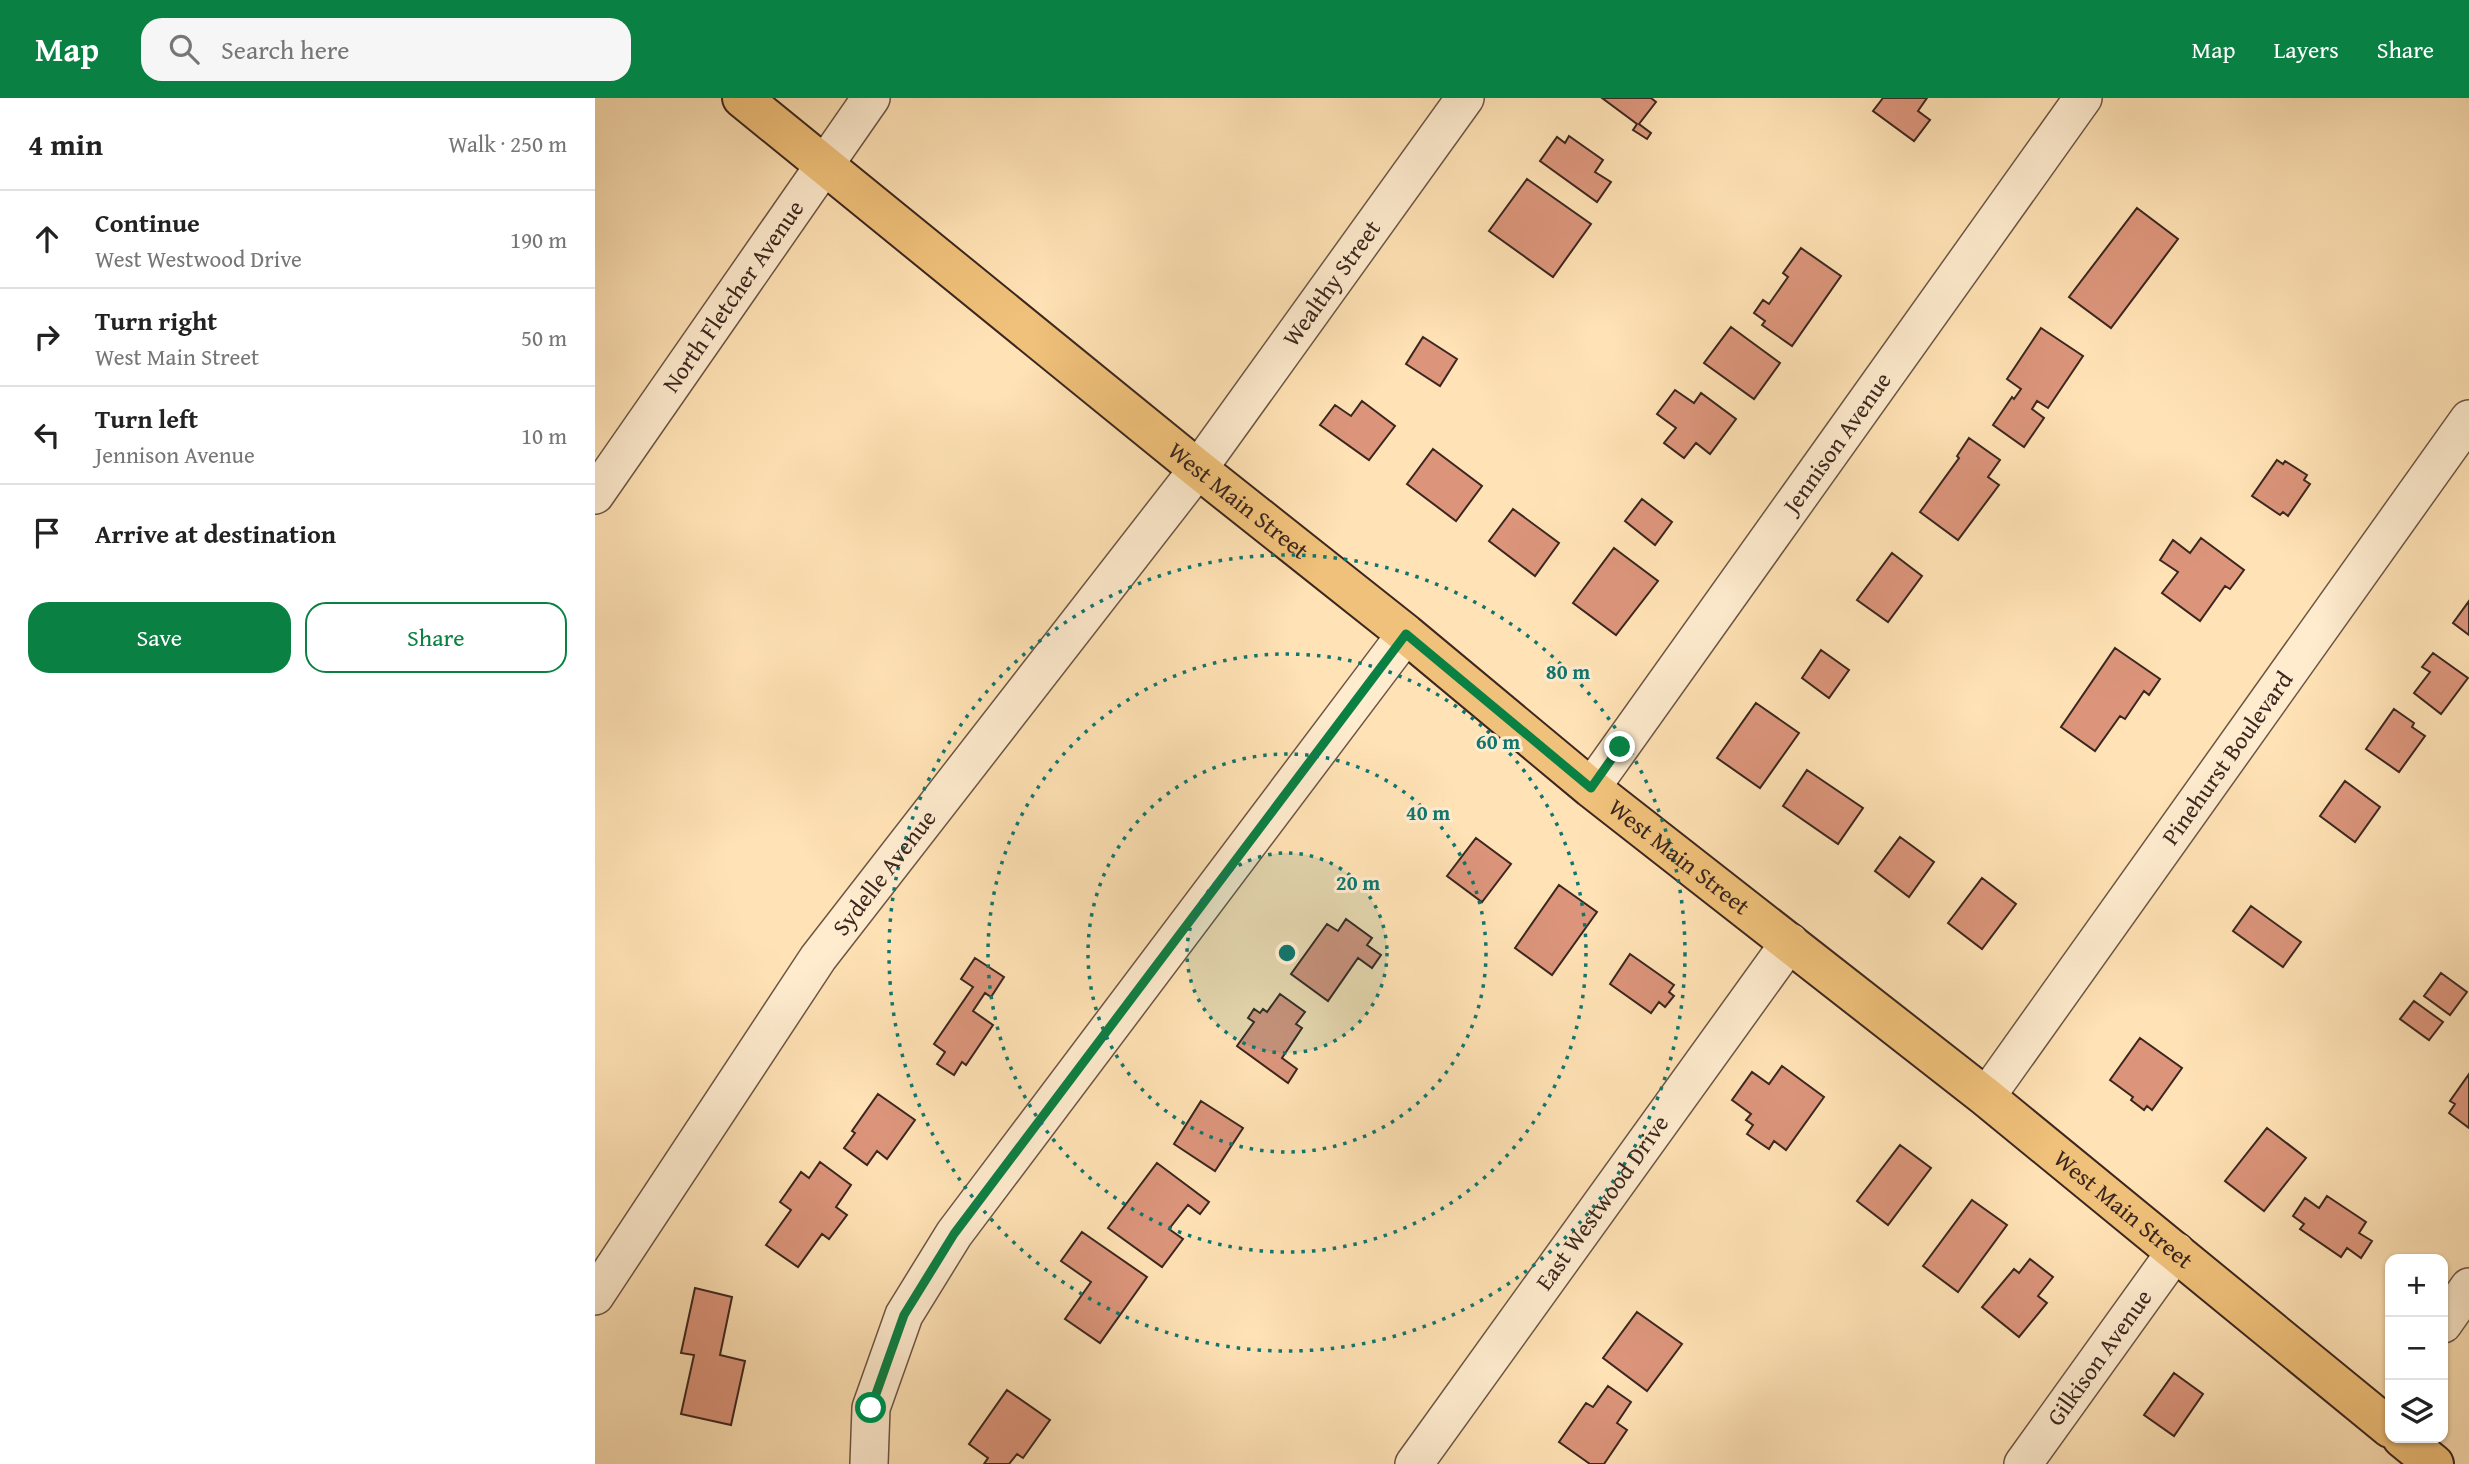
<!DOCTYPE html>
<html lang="en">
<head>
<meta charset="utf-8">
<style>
  body { margin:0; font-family:"Gentium Book Plus",serif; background:#f6f6f6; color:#222 }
  .controls { position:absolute; right:21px; bottom:21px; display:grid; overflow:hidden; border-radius:14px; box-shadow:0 2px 5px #0004 }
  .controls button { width:63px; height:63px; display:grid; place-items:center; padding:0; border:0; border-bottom:2px solid #e0e0e0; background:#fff; color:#222; font:35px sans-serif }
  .stop { position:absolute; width:21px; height:21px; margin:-16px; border:5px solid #0b8043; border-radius:50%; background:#fff }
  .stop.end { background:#0b8043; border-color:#fff; box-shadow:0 2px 7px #0008 }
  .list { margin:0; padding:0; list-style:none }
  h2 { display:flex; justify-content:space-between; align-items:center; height:91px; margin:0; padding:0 28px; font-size:30px }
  h2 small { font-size:23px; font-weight:400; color:#767676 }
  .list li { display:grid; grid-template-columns:46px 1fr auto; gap:21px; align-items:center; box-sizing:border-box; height:98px; padding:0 28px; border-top:2px solid #e0e0e0 }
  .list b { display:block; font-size:26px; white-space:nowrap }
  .list p { margin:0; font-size:23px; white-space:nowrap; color:#767676 }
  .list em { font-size:23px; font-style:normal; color:#767676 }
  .actions { display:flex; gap:14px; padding:21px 28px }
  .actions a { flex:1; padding:16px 0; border:2px solid #0b8043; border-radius:21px; text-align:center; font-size:24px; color:#0b8043 }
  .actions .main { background:#0b8043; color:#fff }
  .icon { flex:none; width:38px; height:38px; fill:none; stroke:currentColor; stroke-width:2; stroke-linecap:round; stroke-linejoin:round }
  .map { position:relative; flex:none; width:1874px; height:1366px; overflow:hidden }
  header { display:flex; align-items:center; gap:42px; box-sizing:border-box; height:98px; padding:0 35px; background:#0b8043; color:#fff }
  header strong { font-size:33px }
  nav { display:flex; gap:38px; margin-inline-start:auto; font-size:24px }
  .search { width:490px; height:63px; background:#f6f6f6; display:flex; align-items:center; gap:18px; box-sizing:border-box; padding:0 24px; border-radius:21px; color:#767676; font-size:26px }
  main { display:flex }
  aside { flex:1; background:#fff }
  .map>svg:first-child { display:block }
</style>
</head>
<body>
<header>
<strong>Map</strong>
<div class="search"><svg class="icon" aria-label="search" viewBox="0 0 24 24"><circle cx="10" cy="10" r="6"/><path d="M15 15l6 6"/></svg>Search here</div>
<nav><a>Map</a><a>Layers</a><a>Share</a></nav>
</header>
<main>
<aside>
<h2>4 min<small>Walk · 250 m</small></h2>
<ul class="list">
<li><svg class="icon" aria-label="ahead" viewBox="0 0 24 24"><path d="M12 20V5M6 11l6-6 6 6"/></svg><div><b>Continue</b><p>West Westwood Drive</p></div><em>190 m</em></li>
<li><svg class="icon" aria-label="right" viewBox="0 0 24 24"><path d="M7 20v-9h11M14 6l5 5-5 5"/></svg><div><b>Turn right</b><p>West Main Street</p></div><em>50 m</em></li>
<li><svg class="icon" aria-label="left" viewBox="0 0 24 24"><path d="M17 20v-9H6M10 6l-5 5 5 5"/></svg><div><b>Turn left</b><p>Jennison Avenue</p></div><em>10 m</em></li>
<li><svg class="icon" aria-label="arrive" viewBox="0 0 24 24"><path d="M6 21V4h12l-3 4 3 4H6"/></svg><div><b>Arrive at destination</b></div></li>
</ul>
<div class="actions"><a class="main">Save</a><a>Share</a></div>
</aside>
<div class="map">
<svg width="1874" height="1366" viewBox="0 0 1874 1366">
  <rect width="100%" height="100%" fill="#ffe2b5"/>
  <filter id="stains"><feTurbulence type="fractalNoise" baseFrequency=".00286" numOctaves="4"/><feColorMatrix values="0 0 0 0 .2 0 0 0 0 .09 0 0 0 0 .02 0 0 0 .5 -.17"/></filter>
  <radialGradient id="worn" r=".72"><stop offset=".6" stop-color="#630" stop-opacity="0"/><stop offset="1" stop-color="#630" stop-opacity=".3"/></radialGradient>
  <path fill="#dc957b" stroke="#3b271f" stroke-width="2" d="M1007 0H1056L1061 4 1044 26 1056 35 1052 41 1038 32 1042 26Z
    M1288 0H1332L1323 13 1335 22 1319 43 1278 13Z
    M974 38 1008 62 1000 74 1016 84 1002 104 945 63 962 39 970 45Z
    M932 81 996 126 958 179 894 133Z
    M1542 110 1583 141 1516 230 1474 199Z
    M1206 150 1246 178 1197 248 1167 227 1170 223 1159 215 1168 202 1174 206 1193 179 1188 175Z
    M1136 229 1185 265 1159 301 1109 265Z
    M1446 230 1488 258 1453 310 1442 303 1437 311 1449 320 1429 349 1398 327 1417 299 1419 301 1426 291 1412 281Z
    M828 239 862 261 845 288 811 266Z
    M1080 292 1099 305 1106 295 1141 321 1115 356 1101 345 1089 360 1069 345 1081 330 1062 316Z
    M767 303 800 328 774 362 725 327 740 307 756 318Z
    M1374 340 1405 362 1393 379 1404 387 1363 442 1325 414 1364 360 1362 358Z
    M838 351 887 388 861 423 812 386Z
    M1682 362 1688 366 1690 363 1712 377 1709 382 1715 386 1693 418 1688 414 1685 417 1657 398Z
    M1682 362 1688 366 1690 363 1712 377 1709 382 1715 386 1693 418 1688 414 1685 417 1657 398Z
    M1047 401 1077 424 1060 447 1030 423Z
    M918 411 964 445 940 478 894 443Z
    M1606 440 1649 472 1635 491 1630 488 1605 523 1567 495 1583 474 1565 462 1578 442 1595 455Z
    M1606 440 1649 472 1635 491 1630 488 1605 523 1567 495 1583 474 1565 462 1578 442 1595 455Z
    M1019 450 1063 483 1021 537 978 505Z
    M1297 455 1327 478 1293 524 1262 502Z
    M1874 503V537L1858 525Z
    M1874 503V537L1858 525Z
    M1520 550 1565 581 1554 597 1549 593 1530 621 1525 618 1500 653 1466 629Z
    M1226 552 1254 572 1234 600 1207 580Z
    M1838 555 1873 580 1846 616 1819 595 1835 574 1827 569Z
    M1161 605 1204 635 1165 690 1122 660Z
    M1799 611 1819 625 1817 629 1830 638 1804 674 1771 651Z
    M1212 672 1268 710 1243 746 1188 708Z
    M1750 683 1785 709 1760 744 1725 718Z
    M1750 683 1785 709 1760 744 1725 718Z
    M1305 739 1339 764 1314 799 1280 773Z
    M881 740 916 766 887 804 852 778Z
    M1387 780 1421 806 1387 851 1353 825Z
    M964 787 1002 814 957 877 920 850Z
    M1656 808 1706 844 1688 869 1638 833Z
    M751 821 777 840 772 847 786 857 777 870 763 860 733 903 696 876 732 826 743 833Z
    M1035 856 1079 887 1074 894 1079 898 1070 909 1064 904 1056 915 1015 886Z
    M380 860 409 879 396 899 390 895 378 913 398 927 371 967 367 964 359 977 342 966 350 954 339 946 378 889 366 881Z
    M1846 875 1872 894 1855 917 1829 898Z
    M685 896 710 914 701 926 707 930 687 960 702 971 693 985 642 948 659 924 653 920 659 911 665 915 668 911 672 914Z
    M1819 903 1848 924 1834 942 1805 921Z
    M1545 940 1587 970 1557 1012 1552 1008 1549 1012 1536 1002 1538 999 1515 982Z
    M1187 968 1229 999 1191 1052 1179 1043 1174 1051 1152 1036 1158 1027 1151 1022 1156 1016 1137 1002 1157 974 1174 986Z
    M1874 976V1030L1854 1015 1860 1006 1855 1003Z
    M1874 976V1030L1854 1015 1860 1006 1855 1003Z
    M283 996 320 1022 292 1061 282 1053 272 1067 249 1050 260 1035 257 1033Z
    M606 1003 648 1030 620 1073 579 1046Z
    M1672 1030 1711 1060 1669 1113 1630 1083Z
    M1305 1047 1336 1070 1293 1127 1262 1103Z
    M225 1064 256 1087 241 1109 252 1117 234 1141 227 1136 203 1169 171 1147 196 1112 185 1104 206 1074 214 1080Z
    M562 1065 614 1104 605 1116 593 1107 574 1131 588 1141 567 1169 513 1130Z
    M1732 1098 1771 1124 1764 1135 1777 1143 1766 1160 1752 1150 1746 1159 1705 1131 1709 1126 1698 1118 1710 1100 1724 1110Z
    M1377 1102 1412 1127 1363 1194 1328 1168Z
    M487 1134 552 1179 505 1245 470 1221 496 1184 466 1163Z
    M1435 1161 1458 1179 1443 1198 1452 1205 1424 1239 1387 1209 1419 1171 1424 1175Z
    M100 1190 137 1199 125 1257 150 1263 136 1327 86 1316 99 1257 86 1255Z
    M1042 1214 1087 1246 1052 1293 1008 1260Z
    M1579 1275 1608 1296 1579 1338 1549 1317Z
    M1013 1288 1036 1304 1022 1325 1032 1332 1009 1366H995L964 1344 991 1305 998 1309Z
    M412 1292 455 1322 428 1360 422 1356 414 1366H389L393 1360 374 1346Z"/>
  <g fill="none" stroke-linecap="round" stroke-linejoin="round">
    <defs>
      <g id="minor">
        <path id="s1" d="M0 397 276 0"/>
        <path id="s2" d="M996 690 1488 0"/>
        <path id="s3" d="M1391 999 1874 321"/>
        <path id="s4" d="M0 1198 223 860 603 371 870 0"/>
        <path d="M1848 1226 1874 1189"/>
        <path d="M274 1366 276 1310 309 1217 359 1136 811 536"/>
        <path id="s5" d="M819 1366 1195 844"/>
        <path id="s6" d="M1428 1366 1581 1153"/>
      </g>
      <g id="primary">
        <path id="s7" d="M147 0 603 371 811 536 996 690 1391 999 1795 1330"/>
        <path d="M1807 1340 1839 1366"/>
      </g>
    </defs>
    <use href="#minor" stroke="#6c5644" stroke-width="40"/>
    <use href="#primary" stroke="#3b271f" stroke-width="42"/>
    <use href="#minor" stroke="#ffeccf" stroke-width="37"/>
    <use href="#primary" stroke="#f0c17a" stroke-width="38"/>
  </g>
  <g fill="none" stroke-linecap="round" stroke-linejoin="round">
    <path stroke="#0b8043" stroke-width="9" d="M276 1310 309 1217 359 1136 811 536 996 690 1025 649"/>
  </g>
  <circle cx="692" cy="855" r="100" fill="#0f766e" fill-opacity=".12"/>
  <g fill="none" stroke="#0f766e" stroke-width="3.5" stroke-dasharray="3.5 7">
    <circle cx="692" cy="855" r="100"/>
    <circle cx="692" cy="855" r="199"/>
    <circle cx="692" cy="855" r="299"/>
    <circle cx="692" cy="855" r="398"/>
  </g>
  <g text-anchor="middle" stroke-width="6" stroke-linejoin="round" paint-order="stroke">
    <g font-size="24" fill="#3b271f" stroke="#ffeccf">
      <text dy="8" stroke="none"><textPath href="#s4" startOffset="1253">Wealthy Street</textPath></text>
      <text dy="8" stroke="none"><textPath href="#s1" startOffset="242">North Fletcher Avenue</textPath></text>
      <text dy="8" stroke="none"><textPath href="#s2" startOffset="424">Jennison Avenue</textPath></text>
      <text dy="8" stroke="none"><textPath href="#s7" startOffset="639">West Main Street</textPath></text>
      <text dy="8" stroke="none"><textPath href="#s3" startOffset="416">Pinehurst Boulevard</textPath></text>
      <text dy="8" stroke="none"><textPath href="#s7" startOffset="1206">West Main Street</textPath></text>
      <text dy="8" stroke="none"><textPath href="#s4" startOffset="513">Sydelle Avenue</textPath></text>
      <text dy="8" stroke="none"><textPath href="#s5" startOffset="322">East Westwood Drive</textPath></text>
      <text dy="8" stroke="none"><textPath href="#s7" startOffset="1773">West Main Street</textPath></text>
      <text dy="8" stroke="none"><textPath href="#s6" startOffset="131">Gilkison Avenue</textPath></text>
    </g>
  </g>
  <circle cx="692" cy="855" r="10" fill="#0f766e" stroke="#ffeccf" stroke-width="3.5"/>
  <g font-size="21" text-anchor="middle" font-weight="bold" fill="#0f766e" stroke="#ffeccf" stroke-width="6" stroke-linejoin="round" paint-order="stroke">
    <text x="973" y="581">80 m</text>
    <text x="903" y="651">60 m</text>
    <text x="833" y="722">40 m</text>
    <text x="763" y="792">20 m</text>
  </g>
  <rect width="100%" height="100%" filter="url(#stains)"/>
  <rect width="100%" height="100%" fill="url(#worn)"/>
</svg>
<div class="controls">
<button>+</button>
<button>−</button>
<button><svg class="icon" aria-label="layers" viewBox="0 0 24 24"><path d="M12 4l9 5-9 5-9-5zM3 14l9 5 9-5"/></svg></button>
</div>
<div class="stop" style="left:276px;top:1310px"></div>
<div class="stop end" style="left:1025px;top:649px"></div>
</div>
</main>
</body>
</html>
